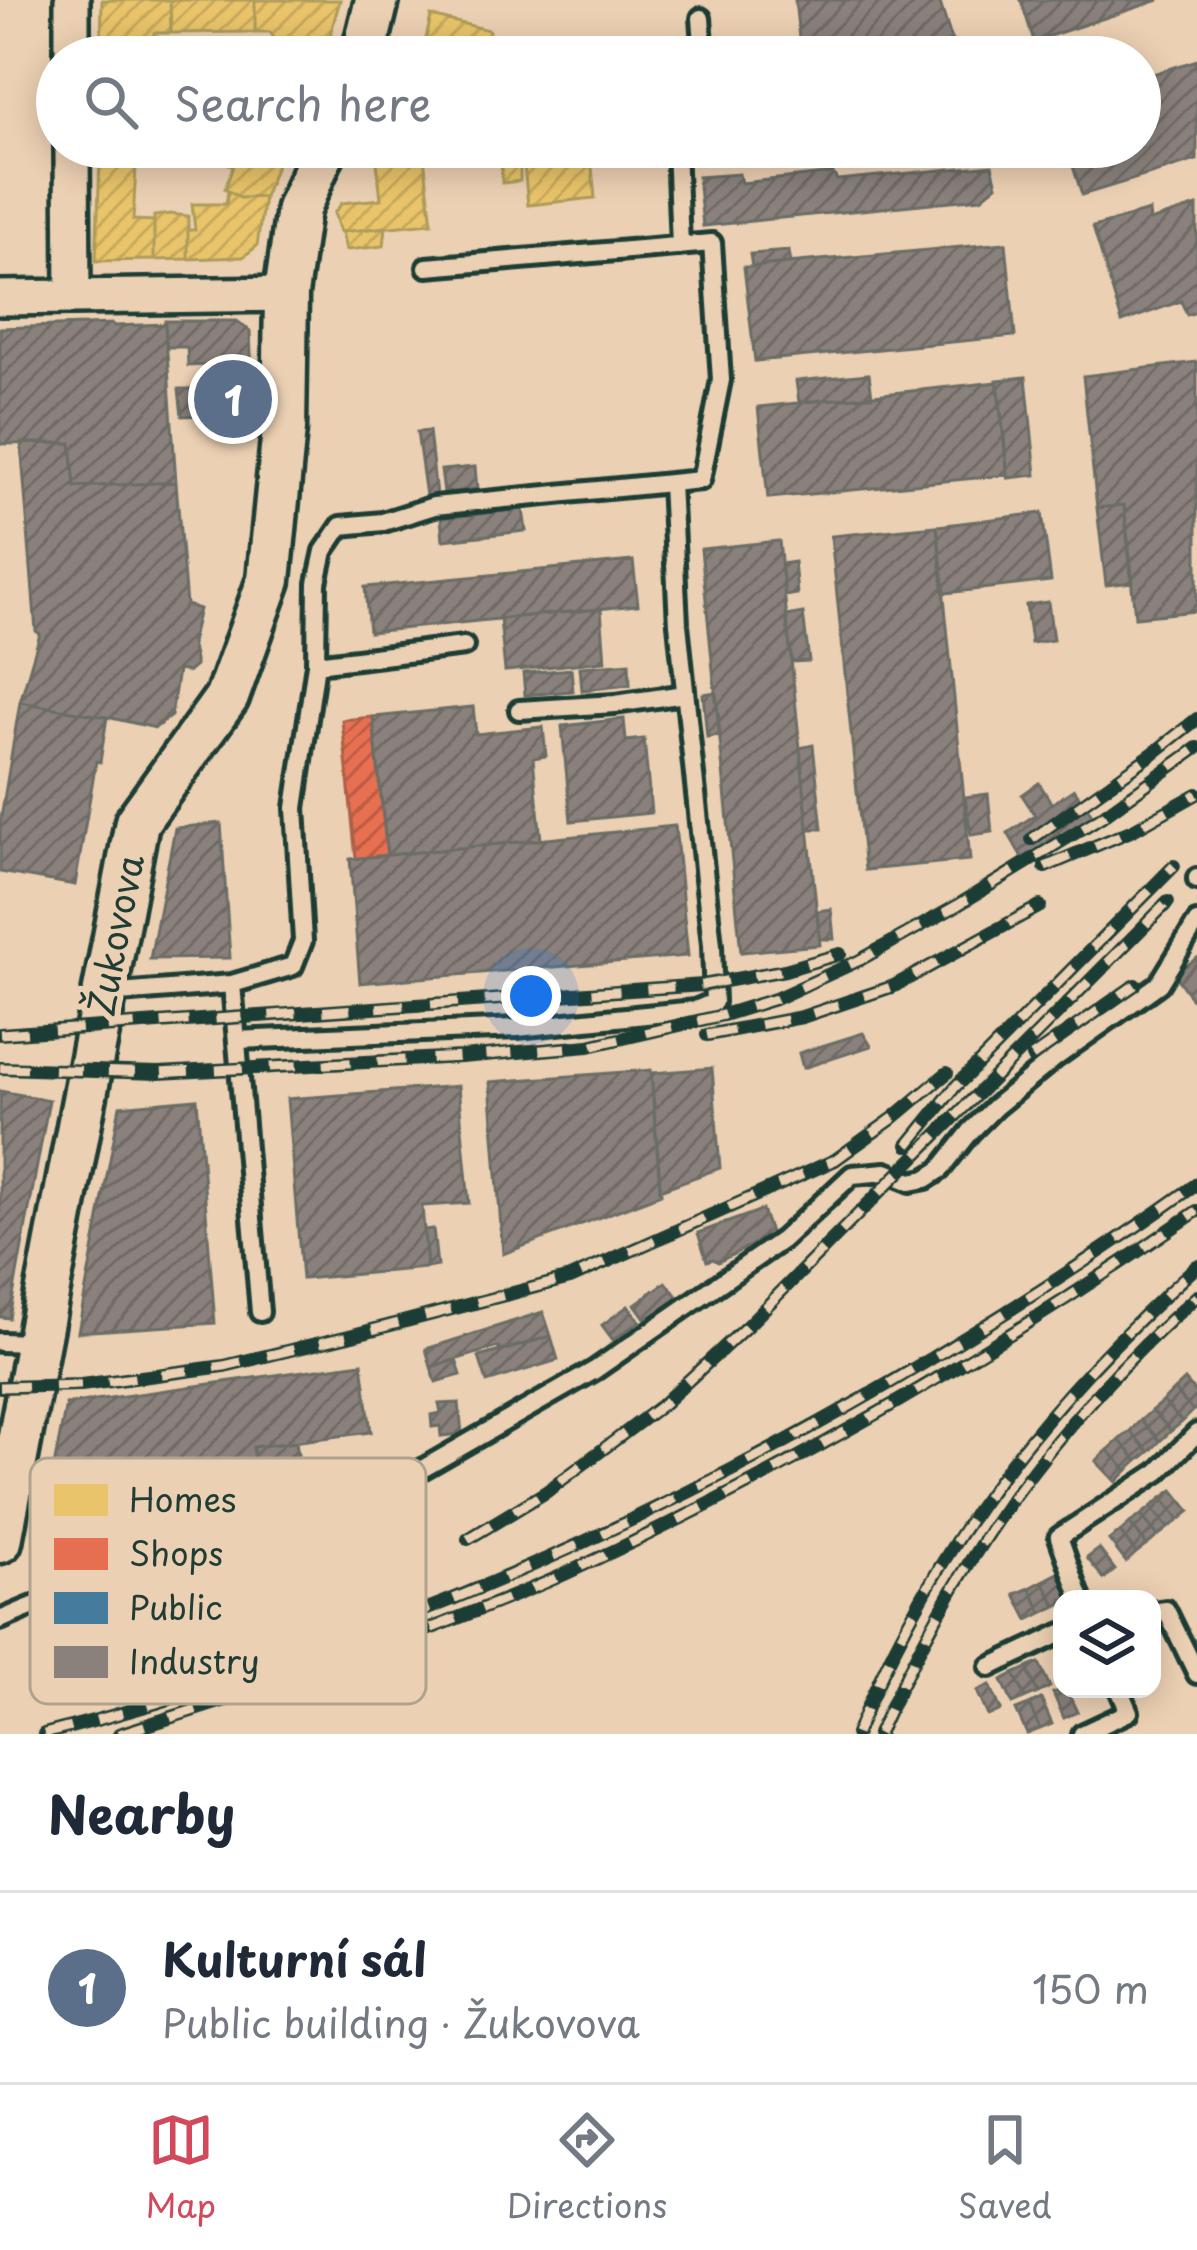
<!DOCTYPE html>
<html lang="en">
<head>
<meta charset="utf-8">
<style>
  body { margin:0; font-family:"Playpen Sans",sans-serif; background:#f6f6f7; color:#1f2937 }
  .controls { position:absolute; right:36px; bottom:36px; display:grid; overflow:hidden; border-radius:24px; box-shadow:0 6px 30px #0003 }
  .controls button { width:108px; height:108px; display:grid; place-items:center; padding:0; border:0; border-bottom:3px solid #e0e1e3; background:#fff; color:#1f2937; font:60px sans-serif }
  .you { position:absolute; left:531px; top:996px; width:42px; height:42px; margin:-30px; border:9px solid #fff; border-radius:50%; background:#1a73e8; box-shadow:0 0 0 18px #1a73e833 }
  .badge { display:grid; place-items:center; width:78px; height:78px; border-radius:50%; background:#d1495b; color:#fff; font-size:39px; font-weight:700 }
  .pin { position:absolute; translate:-50% -50%; border:6px solid #fff; box-shadow:0 3px 12px #0006 }
  .list { margin:0; padding:0; list-style:none }
  h2 { display:flex; justify-content:space-between; align-items:center; height:156px; margin:0; padding:0 48px; font-size:51px }
  h2 small { font-size:39px; font-weight:400; color:#747a83 }
  .list li { display:grid; grid-template-columns:78px 1fr auto; gap:36px; align-items:center; box-sizing:border-box; height:192px; padding:0 48px; border-top:3px solid #e0e1e3 }
  .list b { display:block; font-size:45px; white-space:nowrap }
  .list p { margin:0; font-size:39px; white-space:nowrap; color:#747a83 }
  .list em { font-size:39px; font-style:normal; color:#747a83 }
  .icon { flex:none; width:66px; height:66px; fill:none; stroke:currentColor; stroke-width:2; stroke-linecap:round; stroke-linejoin:round }
  .map { position:relative; flex:none; width:1197px; height:1734px; overflow:hidden }
  .search { position:absolute; background:#fff; box-shadow:0 6px 30px #0003; left:36px; right:36px; top:36px; height:132px; display:flex; align-items:center; gap:30px; box-sizing:border-box; padding:0 42px; border-radius:66px; color:#747a83; font-size:45px }
  .sheet { height:348px; background:#fff }
  nav { display:flex; justify-content:space-around; align-items:center; box-sizing:border-box; height:168px; border-top:3px solid #e0e1e3; background:#fff; font-size:33px; color:#747a83 }
  nav a { display:grid; justify-items:center; gap:6px }
  nav .on { color:#d1495b }
  .map>svg:first-child { display:block }
</style>
</head>
<body>
<div class="map">
<svg width="1197" height="1734" viewBox="0 0 1197 1734">
  <defs>
    <pattern id="homes-hatch" width="6" height="6" patternUnits="userSpaceOnUse" patternTransform="scale(3)"><rect width="6" height="6" fill="#e9c46a"/><path d="M-1 1l2-2M0 6l6-6M5 7l2-2" fill="none" stroke="#c7a95c"/></pattern>
    <pattern id="shops-hatch" width="6" height="6" patternUnits="userSpaceOnUse" patternTransform="scale(3)"><rect width="6" height="6" fill="#e76f51"/><path d="M-1 1l2-2M0 6l6-6M5 7l2-2" fill="none" stroke="#bb5c44"/></pattern>
    <pattern id="public-hatch" width="6" height="6" patternUnits="userSpaceOnUse" patternTransform="scale(3)"><rect width="6" height="6" fill="#457b9d"/><path d="M-1 1l2-2M0 6l6-6M5 7l2-2" fill="none" stroke="#36617a"/></pattern>
    <pattern id="industry-hatch" width="6" height="6" patternUnits="userSpaceOnUse" patternTransform="scale(3)"><rect width="6" height="6" fill="#8a817c"/><path d="M-1 1l2-2M0 6l6-6M5 7l2-2" fill="none" stroke="#706b66"/></pattern>
  </defs>
  <rect width="100%" height="100%" fill="#ecd0b3"/>
  <filter id="ink" filterUnits="userSpaceOnUse"><feTurbulence type="fractalNoise" baseFrequency=".00833" numOctaves="2"/><feDisplacementMap in="SourceGraphic" scale="24" xChannelSelector="R" yChannelSelector="G"/><feConvolveMatrix kernelMatrix="1 2 1 2 8 2 1 2 1" color-interpolation-filters="sRGB"/></filter>
  <g filter="url(#ink)">
    <path fill="url(#homes-hatch)" stroke="#ac9c5a" stroke-width="3" d="M102 0H170L171 33H154V55L101 54Z
      M170 0H255V32L171 33Z
      M255 0H340L324 57H315L274 38 270 32H255Z
      M431 16 489 30 484 54 491 57H422Z
      M274 38 315 57H265Z
      M100 147H137V155L128 156V163L100 161Z
      M235 147 277 163 264 197 240 198 225 189 233 166 229 164Z
      M522 147H590L595 198 528 205Z
      M423 149 432 223 340 232 334 213 342 203 381 199 376 153Z
      M520 153V181L502 183 501 154Z
      M100 161 128 163 127 167 136 168 133 220 154 221V260L96 261Z
      M228 191 240 198 264 197 257 246 243 257 188 259V230H195L192 204H226Z
      M170 214 188 216V259L154 260V216Z
      M386 227 384 246 346 250 342 232Z"/>
    <path fill="url(#shops-hatch)" stroke="#ab6048" stroke-width="3" d="M373 717 387 855 353 859 356 858 342 720Z"/>
    <path fill="url(#public-hatch)" stroke="#3a687e" stroke-width="3" d="M252 377 254 413 213 415 212 400 207 393 211 389 210 378Z"/>
    <path fill="url(#industry-hatch)" stroke="#6a6d66" stroke-width="3" d="M795 0H939L953 44 801 57Z
      M1021 0H1159L1034 41Z
      M1197 60V160L1082 195 1067 147H1140V78Z
      M992 165 997 185 981 198 703 226 698 177 739 174 741 183 833 173 837 180Z
      M1197 206V312L1187 315 1181 301 1122 322 1093 227 1149 211 1150 221Z
      M1006 243 1015 336 755 361 744 267Z
      M789 251 790 263 752 267 750 254Z
      M165 321H237L250 331 252 377 210 378 209 365 188 366 187 347H166Z
      M112 324 114 326 165 324 176 482 75 487 71 443 0 444V328Z
      M1197 362V611L1135 617 1124 505 1097 508 1083 376Z
      M869 374 872 396 799 402 796 381Z
      M1026 377 1036 475 1008 478 997 380Z
      M998 382 1008 475 768 498 758 407Z
      M179 389H200L202 415 182 416Z
      M429 431 436 495 426 496 417 432Z
      M21 443H71L75 487 176 482 186 605 199 609 191 643 195 661V666L188 672 178 670 171 716 155 728 107 717 20 702 40 634 36 631Z
      M475 467 477 489 444 493 441 470Z
      M1124 505 1133 582 1106 585 1097 508Z
      M523 509 526 531 443 540 441 518Z
      M1042 513 1051 581 945 593 937 526Z
      M937 526 970 860 865 870 831 536Z
      M779 541 820 945 741 952 701 549Z
      M633 561 638 605 369 632 365 587Z
      M794 562 797 594 785 596 781 564Z
      M1048 602 1053 640 1031 643 1026 605Z
      M601 609 605 661 505 671 500 619Z
      M803 613 809 661 792 662 786 616Z
      M629 663 630 685 582 690 580 667Z
      M571 669 573 691 525 695 523 673Z
      M716 692 720 735 707 737 703 694Z
      M20 702 107 717 100 762 96 761 75 885 0 872V824Z
      M473 707 476 734 543 727 546 756 533 758 541 840 387 855 373 717Z
      M624 719 626 741 644 739 651 813 571 821 562 726Z
      M813 745 822 829H808L800 748Z
      M1039 783 1052 804 1074 789 1093 816 1023 859 1008 833 1035 815 1022 795Z
      M988 794 992 832 971 835 965 797Z
      M221 823 230 958 150 959 175 828Z
      M675 826 688 956 360 983 350 859Z
      M831 909 834 939H820L817 911Z
      M1197 958V999L1194 1002 1174 974Z
      M863 1033 871 1046 803 1068 799 1053Z
      M712 1068 720 1168 660 1190 651 1073Z
      M651 1070 661 1194 503 1254 490 1082Z
      M458 1086 469 1203 422 1206 427 1268 302 1279 287 1099Z
      M0 1091 49 1100 9 1318 0 1317Z
      M197 1099 215 1323 78 1332 120 1106Z
      M762 1210 771 1235 718 1262 713 1259 707 1261 698 1233Z
      M433 1229 437 1266 427 1268 424 1230Z
      M666 1282 679 1299 648 1322 635 1304Z
      M628 1306 640 1321 613 1340 602 1325Z
      M543 1312 551 1336 500 1352 498 1347 431 1367 426 1349Z
      M551 1336 558 1360 487 1382 479 1357Z
      M456 1360 461 1375 436 1382 431 1367Z
      M362 1363 371 1432 253 1447 258 1492 39 1545 66 1404Z
      M1185 1380 1197 1394V1407L1193 1411 1174 1390Z
      M1174 1390 1193 1411 1182 1422 1163 1401Z
      M1163 1401 1182 1422 1171 1431 1152 1410Z
      M459 1403 462 1434 441 1436 440 1426 432 1427 431 1415 441 1413 439 1404Z
      M1152 1410 1171 1431 1160 1441 1141 1420Z
      M1141 1420 1160 1441 1149 1452 1130 1431Z
      M1130 1431 1149 1452 1138 1461 1119 1440Z
      M1119 1440 1138 1461 1127 1471 1108 1450Z
      M296 1442 298 1455 256 1472 253 1447Z
      M1108 1450 1127 1471 1116 1482 1096 1461Z
      M1173 1490 1190 1511 1179 1520 1162 1498Z
      M1162 1498 1179 1520 1168 1528 1151 1507Z
      M1151 1507 1168 1528 1158 1536 1141 1515Z
      M1141 1515 1158 1536 1147 1545 1130 1523Z
      M1130 1523 1147 1545 1136 1553 1120 1532Z
      M1120 1532 1136 1553 1126 1562 1109 1540Z
      M1099 1549 1115 1570 1104 1579 1087 1558Z
      M1058 1573 1070 1599H1062V1603L1056 1606 1043 1581Z
      M1043 1581 1056 1606 1042 1613 1030 1588Z
      M1030 1588 1042 1613 1028 1620 1015 1594Z
      M1039 1663 1050 1687 1038 1693 1027 1668Z
      M1027 1668 1038 1693 1026 1698 1014 1674Z
      M1014 1674 1026 1698 1013 1704 1002 1680Z
      M990 1685 1001 1710 988 1716 977 1691Z
      M1066 1689 1077 1712 1064 1718 1053 1693Z
      M1041 1699 1052 1724 1040 1729 1029 1705Z
      M1029 1705 1040 1729 1027 1734 1016 1710Z"/>
    <g fill="none" stroke-linecap="round" stroke-linejoin="round">
      <defs>
        <path id="service" d="M701 18 704 57
          M676 147 680 246
          M316 664 464 646
          M519 710 615 704 685 694
          M1197 878V880
          M232 984 293 966 303 941 295 808 316 664 317 583 324 551 341 526 383 522 434 506 701 480 721 380 712 243 427 267
          M107 994 232 984 260 1312
          M237 1040 517 1028 695 1010 714 1002 712 945 678 624 671 483
          M0 1342 35 1343
          M1081 1599 1059 1537 1158 1472 1197 1433
          M1152 1612 1166 1610 1197 1674
          M0 1620C58 1595 117 1573 177 1556 232 1540 288 1533 342 1515L595 1370 782 1240 852 1175 886 1172 911 1182 926 1179 940 1170 971 1131 995 1107 1055 1058 1159 984 1197 922
          M990 1667 1062 1633
          M1082 1734 1129 1712 1119 1689"/>
        <path id="minor" d="M72 0V57
          M72 147 73 297
          M0 298 286 294"/>
        <path id="tertiary" d="M363 57 377 0
          M0 1541 137 822 227 697 269 580 284 429 286 294 298 209 325 147"/>
      </defs>
      <use href="#service" stroke="#1f3d34" stroke-width="26"/>
      <use href="#minor" stroke="#1f3d34" stroke-width="42"/>
      <use href="#tertiary" stroke="#1f3d34" stroke-width="51"/>
      <use href="#service" stroke="#ecd0b3" stroke-width="16"/>
      <use href="#minor" stroke="#ecd0b3" stroke-width="33"/>
      <use href="#tertiary" stroke="#ecd0b3" stroke-width="42"/>
      <defs>
        <path id="rail" d="M1032 839 1151 755 1197 719
          M1045 867 1133 830 1197 794
          M0 1034 703 985 785 970 840 954
          M707 1035 802 1017 894 986 1040 906
          M1032 1057 1135 985
          M0 1068 158 1073 461 1057 589 1046 723 1015 775 999 860 960 958 905 1101 817 1197 748
          M908 1145 956 1086 1174 866
          M0 1387 81 1385 224 1366 349 1336 570 1278 835 1160 892 1119 947 1073
          M468 1539 546 1492 662 1405 747 1326 1168 902
          M381 1648C443 1623 506 1601 567 1573 787 1472 997 1350 1197 1211
          M44 1734C464 1627 845 1435 1197 1184
          M119 1734 279 1683
          M856 1734C932 1546 1047 1400 1197 1266
          M878 1734C957 1560 1053 1423 1197 1296"/>
      </defs>
      <use href="#rail" stroke="#1f3d34" stroke-width="14"/>
      <use href="#rail" stroke="#ecd0b3" stroke-width="9" stroke-dasharray="27" stroke-linecap="butt"/>
    </g>
  </g>
  <g text-anchor="middle" stroke-width="12" stroke-linejoin="round" paint-order="stroke">
    <g font-size="36" fill="#1f3d34" stroke="#ecd0b3">
      <text transform="translate(116 935) rotate(-79)" y="13">Žukovova</text>
    </g>
  </g>
  <rect x="30" y="1458" width="396" height="246" rx="18" fill="#ecd0b3" stroke="#aea48d" stroke-width="3"/>
  <rect x="54" y="1484" width="54" height="32" fill="#e9c46a"/>
  <rect x="54" y="1538" width="54" height="32" fill="#e76f51"/>
  <rect x="54" y="1592" width="54" height="32" fill="#457b9d"/>
  <rect x="54" y="1646" width="54" height="32" fill="#8a817c"/>
  <g font-size="33" fill="#1f3d34">
    <text x="129" y="1512">Homes</text>
    <text x="129" y="1566">Shops</text>
    <text x="129" y="1620">Public</text>
    <text x="129" y="1674">Industry</text>
  </g>
</svg>
<div class="controls">
<button><svg class="icon" aria-label="layers" viewBox="0 0 24 24"><path d="M12 4l9 5-9 5-9-5zM3 14l9 5 9-5"/></svg></button>
</div>
<div class="you"></div>
<div class="pin badge" style="left:233px;top:399px;background:#5c6f8a">1</div>
<div class="search"><svg class="icon" aria-label="search" viewBox="0 0 24 24"><circle cx="10" cy="10" r="6"/><path d="M15 15l6 6"/></svg>Search here</div>
</div>
<section class="sheet">
<h2>Nearby<small></small></h2>
<ul class="list">
<li><span class="badge" style="background:#5c6f8a">1</span><div><b>Kulturní sál</b><p>Public building · Žukovova</p></div><em>150 m</em></li>
</ul>
</section>
<nav>
<a class="on"><svg class="icon" aria-label="map" viewBox="0 0 24 24"><path d="M3 6l6-2 6 2 6-2v14l-6 2-6-2-6 2zM9 4v14M15 6v14"/></svg>Map</a>
<a><svg class="icon" aria-label="directions" viewBox="0 0 24 24"><path d="M12 3l9 9-9 9-9-9zM9 14v-3h6M13 9l2 2-2 2"/></svg>Directions</a>
<a><svg class="icon" aria-label="saved" viewBox="0 0 24 24"><path d="M7 4h10v16l-5-4-5 4z"/></svg>Saved</a>
</nav>
</body>
</html>
